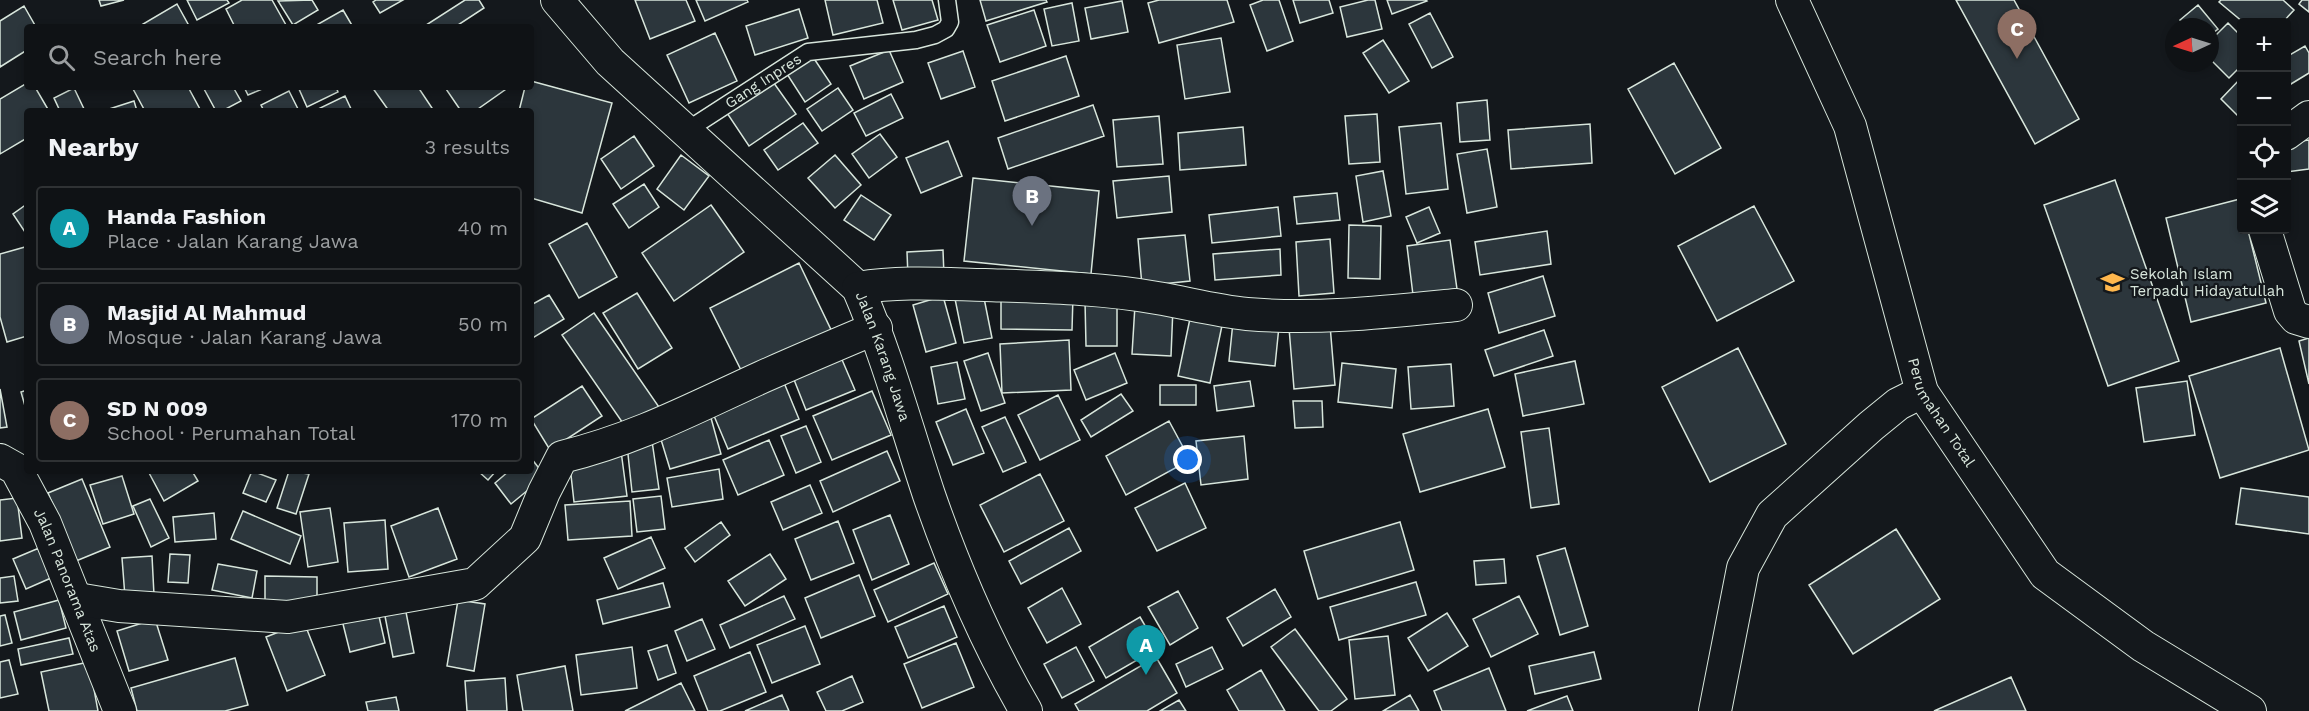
<!DOCTYPE html>
<html lang="en">
<head>
<meta charset="utf-8">
<style>
  body { margin:0; font-family:"Work Sans",sans-serif; background:#1d2022; color:#f1f3f6 }
  .controls { position:absolute; right:18px; top:18px; display:grid; overflow:hidden; border-radius:6px; box-shadow:0 3px 9px #0003 }
  .controls button { width:54px; height:54px; display:grid; place-items:center; padding:0; border:0; border-bottom:2px solid #2f3234; background:#0f1215; color:#f1f3f6; font:30px sans-serif }
  .compass { position:absolute; left:2165px; top:18px; width:54px; height:54px; border-radius:50%; background:#0f1215; box-shadow:0 3px 9px #0003; rotate:266deg }
  .you { position:absolute; left:1188px; top:460px; width:21px; height:21px; margin:-15px; border:4px solid #fff; border-radius:50%; background:#1a73e8; box-shadow:0 0 0 9px #1a73e833 }
  .badge { display:grid; place-items:center; width:39px; height:39px; border-radius:50%; background:#7c3aed; color:#fff; font-size:20px; font-weight:700 }
  .pin { position:absolute; translate:-50% -50px; filter:drop-shadow(0 2px 3px #0008) }
  .pin::after { content:''; position:absolute; top:32px; width:21px; height:18px; background:inherit; clip-path:polygon(0 0,100% 0,50% 100%) }
  .list { margin:0; padding:0; list-style:none }
  h2 { display:flex; justify-content:space-between; align-items:center; height:78px; margin:0; padding:0 24px; font-size:26px }
  h2 small { font-size:20px; font-weight:400; color:#9b9ea0 }
  .list li { display:grid; grid-template-columns:39px 1fr auto; gap:18px; align-items:center; box-sizing:border-box; height:84px; margin:0 12px 12px; padding:0 12px; border:2px solid #2f3234; border-radius:6px }
  .list b { display:block; font-size:22px; white-space:nowrap }
  .list p { margin:0; font-size:20px; white-space:nowrap; color:#9b9ea0 }
  .list em { font-size:20px; font-style:normal; color:#9b9ea0 }
  .icon { flex:none; width:33px; height:33px; fill:none; stroke:currentColor; stroke-width:2; stroke-linecap:round; stroke-linejoin:round }
  .map { position:relative; flex:none; width:2309px; height:711px; overflow:hidden }
  .search { position:absolute; background:#0f1215; box-shadow:0 3px 9px #0003; left:24px; top:24px; width:510px; height:66px; display:flex; align-items:center; gap:15px; box-sizing:border-box; padding:0 21px; border-radius:6px; color:#9b9ea0; font-size:22px }
  .panel { position:absolute; background:#0f1215; box-shadow:0 3px 9px #0003; left:24px; top:108px; width:510px; height:366px; border-radius:6px }
  .map>svg:first-child { display:block }
</style>
</head>
<body>
<div class="map">
<svg width="2309" height="711" viewBox="0 0 2309 711">
  <rect width="100%" height="100%" fill="#14181c"/>
  <path fill="#2c363c" stroke="#d8e6dc" stroke-width="1.5" d="M99 0H124L101 6Z
    M187 0H227L229 3 197 20Z
    M242 0H272L286 25 235 27 226 9Z
    M312 0 318 10 293 25 278 1Z
    M376 0H403L380 13 373 2Z
    M465 0H479L484 8 455 27H423Z
    M635 0H686L695 21 650 39Z
    M696 0H747L748 2 705 21Z
    M825 0H877L883 23 833 35Z
    M893 0H932L938 20 902 30Z
    M980 0H1046L1047 2 986 21Z
    M1159 0H1227L1234 22 1159 43 1148 3Z
    M1263 0H1279L1293 41 1267 51 1250 5Z
    M1293 0H1329L1333 13 1300 23Z
    M1368 0H1375L1382 29 1347 37 1340 7Z
    M1387 0H1426L1427 1 1392 14Z
    M1956 0H2014L2079 119 2035 144Z
    M2221 0H2283L2294 10 2283 22H2243L2219 2Z
    M2302 0H2309V12L2299 4Z
    M1122 1 1128 32 1091 39 1085 8Z
    M1072 3 1079 41 1052 46 1044 9Z
    M177 4 188 24 182 27H138Z
    M2198 5 2218 29 2210 35V27H2187L2180 20Z
    M24 6 36 27H27V50L0 67V21Z
    M799 9 808 38 755 55 746 26Z
    M343 10 353 27H313Z
    M1034 10 1046 46 1000 62 987 25Z
    M1430 13 1453 57 1432 68 1409 24Z
    M2228 23 2242 37V65L2229 78 2210 59V41Z
    M715 33 737 81 689 103 667 55Z
    M1221 38 1230 92 1185 99 1177 45Z
    M1383 40 1409 81 1389 93 1363 53Z
    M2305 46 2309 53V73L2286 87V57Z
    M889 50 903 82 864 99 850 66Z
    M963 51 975 87 941 99 928 63Z
    M1066 56 1079 96 1005 121 992 81Z
    M813 57 831 84 805 102 787 74Z
    M1674 63 1721 148 1675 174 1628 89Z
    M771 79 796 114 749 146 725 110Z
    M2240 79 2242 81V120L2221 99Z
    M531 81 612 103 582 213 531 198V111H519L525 87H531Z
    M27 83V87H35L49 111H27V138L0 154V99Z
    M132 87H188L201 111H145Z
    M203 87H233L241 101 222 111H216Z
    M244 87H267L248 95Z
    M303 87H336L338 92 307 107 299 89Z
    M372 87H418L434 111H389Z
    M449 87H509L475 111H461L446 89Z
    M74 88 85 111H60L54 98Z
    M838 88 853 110 822 131 807 109Z
    M289 91 299 111H264L261 105Z
    M891 94 903 118 866 136 854 113Z
    M345 96 352 111H319L318 109Z
    M1487 100 1490 140 1460 142 1457 103Z
    M134 101 137 111H103Z
    M1093 105 1104 136 1008 169 998 138Z
    M1377 114 1380 162 1349 164 1345 116Z
    M1159 116 1163 164 1117 167 1113 120Z
    M803 123 818 143 778 170 764 150Z
    M1441 123 1448 189 1406 194 1399 127Z
    M1590 124 1592 163 1511 169 1508 130Z
    M1243 127 1246 165 1180 170 1178 133Z
    M880 134 897 157 869 178 852 154Z
    M634 136 654 166 621 189 601 159Z
    M2309 140V169L2286 172V143Z
    M948 141 962 176 921 193 906 158Z
    M1487 149 1497 207 1467 213 1457 154Z
    M681 155 709 176 684 210 657 189Z
    M835 155 861 185 835 208 808 178Z
    M1383 171 1391 216 1363 222 1356 176Z
    M1169 176 1172 212 1117 218 1113 181Z
    M973 178 1099 191 1091 274 964 261Z
    M2115 180 2179 361 2108 386 2044 205Z
    M644 184 659 207 629 228 613 204Z
    M1337 193 1340 220 1297 224 1294 197Z
    M861 195 891 215 874 240 844 220Z
    M2240 199 2242 230H2248L2266 303 2191 322 2166 218Z
    M27 204V230L25 232 13 214Z
    M711 205 744 252 674 301 642 253Z
    M1754 206 1794 281 1717 321 1678 246Z
    M1278 207 1281 236 1212 243 1209 215Z
    M1429 207 1440 233 1417 243 1406 217Z
    M587 223 617 277 579 298 549 244Z
    M1349 225 1381 226 1380 279 1348 278Z
    M1547 231 1551 264 1480 275 1475 242Z
    M1185 235 1190 281 1142 286 1138 239Z
    M1330 239 1334 293 1299 296 1296 242Z
    M1450 240 1457 289 1413 295 1407 246Z
    M25 247 27 255V336L7 342 0 317V254Z
    M1280 249 1281 275 1215 280 1213 254Z
    M943 250 944 276 908 277 907 252Z
    M799 263 835 338 747 382 710 308Z
    M1543 276 1555 316 1499 333 1488 293Z
    M982 288 992 338 964 343 954 294Z
    M637 293 672 348 638 369 603 313Z
    M1001 294 1073 296 1072 330 1001 329Z
    M549 295 564 319 531 339V305Z
    M943 296 956 343 926 352 913 305Z
    M1085 301H1117V346H1086Z
    M1135 305 1173 307 1171 356 1132 354Z
    M1192 309 1224 316 1210 383 1178 376Z
    M594 313 661 410 629 432 562 335Z
    M1233 322 1279 326 1275 366 1229 361Z
    M1330 325 1335 385 1294 389 1289 328Z
    M1544 330 1553 356 1494 376 1485 350Z
    M2309 338V384L2299 341Z
    M1069 340 1071 390 1002 393 1000 344Z
    M837 348 855 390 806 410 789 367Z
    M1738 348 1786 444 1710 482 1662 387Z
    M2280 348 2309 450 2220 478 2189 376Z
    M988 353 1005 403 981 411 964 361Z
    M1115 353 1127 383 1086 400 1074 370Z
    M1575 361 1584 404 1523 416 1515 374Z
    M957 362 965 399 938 404 931 367Z
    M1342 363 1396 369 1392 408 1338 402Z
    M1451 364 1454 406 1411 409 1408 367Z
    M780 373 799 419 728 449 709 404Z
    M1250 381 1254 406 1217 411 1214 386Z
    M2187 381 2195 435 2144 442 2136 388Z
    M1160 385H1196V405H1160Z
    M582 386 602 416 550 450 531 419Z
    M0 389 7 427 0 428Z
    M27 390V413L21 392Z
    M872 391 891 435 832 460 813 416Z
    M1121 394 1133 411 1091 437 1081 420Z
    M1058 395 1080 440 1040 460 1018 415Z
    M1293 401H1322L1323 427 1295 428Z
    M966 409 984 453 953 465 936 422Z
    M1488 409 1505 467 1420 492 1403 434Z
    M1005 417 1026 462 1003 472 982 427Z
    M711 418 721 454 670 469 659 433Z
    M1169 421 1190 460 1126 495 1106 456Z
    M806 426 821 462 796 473 781 436Z
    M1549 428 1559 504 1531 508 1521 432Z
    M1244 436 1248 479 1201 485 1196 441Z
    M769 440 784 475 738 495 723 460Z
    M652 441 659 489 632 492 627 445Z
    M621 451 627 496 574 502 569 457Z
    M887 451 900 481 833 512 820 481Z
    M531 458 545 476 511 504 495 483 509 471H531Z
    M719 469 723 499 672 507 667 478Z
    M148 471H192L198 481 164 501Z
    M252 471 276 480 266 502 243 493Z
    M289 471 309 474 296 514 277 508Z
    M478 471H496L488 480Z
    M1040 474 1064 521 1004 552 980 505Z
    M122 476 134 514 103 524 90 485Z
    M82 479 110 547 76 561 48 493Z
    M1185 483 1206 528 1157 551 1135 508Z
    M810 485 822 513 783 530 771 502Z
    M2241 488 2309 497V534L2236 524Z
    M661 496 665 529 637 532 633 499Z
    M17 498 22 538 0 541V500Z
    M150 499 169 538 151 547 133 506Z
    M630 501 632 536 568 540 565 505Z
    M330 508 338 562 308 567 300 512Z
    M438 508 457 559 409 577 391 526Z
    M243 511 301 536 290 564 231 539Z
    M214 513 216 539 175 542 173 517Z
    M890 515 909 564 872 580 853 530Z
    M385 520 388 569 348 572 344 523Z
    M838 521 854 563 811 580 795 539Z
    M721 522 730 535 695 562 685 548Z
    M1400 522 1414 570 1318 599 1304 551Z
    M1069 528 1081 551 1021 584 1009 561Z
    M1896 529 1940 599 1853 654 1809 585Z
    M651 537 665 568 618 589 604 558Z
    M39 548 51 578 26 589 13 559Z
    M1565 548 1588 626 1560 635 1537 556Z
    M170 554 190 555 188 583 168 582Z
    M770 554 786 579 745 606 728 581Z
    M152 556 154 595 125 597 122 558Z
    M1504 559 1506 583 1476 585 1474 561Z
    M934 563 948 594 888 622 874 590Z
    M218 564 257 571 252 598 212 590Z
    M859 575 875 616 821 638 805 598Z
    M14 576 18 601 0 603V578Z
    M265 576 317 577V610L265 609Z
    M1416 582 1426 615 1339 640 1330 607Z
    M663 583 670 607 603 624 597 600Z
    M1062 588 1081 624 1047 643 1028 608Z
    M1275 589 1291 617 1243 646 1227 618Z
    M1178 591 1198 628 1170 645 1148 607Z
    M784 596 795 619 730 648 720 625Z
    M1519 596 1538 634 1491 657 1473 619Z
    M59 600 66 628 21 640 14 612Z
    M458 600 485 604 474 671 447 666Z
    M376 603 385 643 350 652 340 612Z
    M944 606 957 637 908 658 895 627Z
    M405 607 414 653 393 657 384 611Z
    M1447 613 1468 646 1428 671 1408 638Z
    M5 615 12 643 0 646V616Z
    M1140 617 1158 648 1106 678 1089 647Z
    M155 619 168 660 129 671 117 631Z
    M702 619 715 649 687 661 675 631Z
    M304 622 325 675 287 691 266 637Z
    M805 626 820 664 772 683 757 645Z
    M1295 629 1347 699 1331 711H1319L1271 647Z
    M1388 636 1395 695 1355 699 1349 640Z
    M69 638 73 654 21 665 18 649Z
    M956 643 974 687 922 708 904 664Z
    M667 645 676 673 658 680 648 651Z
    M632 647 637 688 581 695 576 655Z
    M1076 647 1094 681 1062 698 1044 664Z
    M1212 647 1223 669 1186 687 1176 664Z
    M750 652 766 692 720 711H708L694 676Z
    M1594 652 1601 679 1535 694 1529 666Z
    M1156 657 1177 693 1147 711H1079L1075 704Z
    M235 658 248 705 225 711H137L131 688Z
    M9 660 18 694 0 698V662Z
    M89 662 98 711H49L41 672Z
    M565 666 573 711H523L517 675Z
    M1489 668 1506 711H1442L1434 691Z
    M1261 670 1285 711H1239L1227 690Z
    M852 676 863 702 842 711H826L817 692Z
    M2011 677 2026 711H1934Z
    M505 678 507 711H467L465 681Z
    M681 683 695 711H625Z
    M782 695 789 711H745Z
    M1410 695 1419 711H1383Z
    M1567 696 1573 711H1527Z
    M396 697 399 711H368L366 702Z
    M1179 700 1186 711H1160Z"/>
  <g fill="none" stroke-linecap="round" stroke-linejoin="round">
    <defs>
      <g id="service">
        <path id="s1" d="M686 131 808 52 916 40 935 35 946 29 950 22 947 0"/>
      </g>
      <g id="minor">
        <path id="s2" d="M557 0 610 62 858 288C887 355 906 426 929 495 955 570 986 642 1026 711"/>
        <path id="s3" d="M1792 0 1850 126 1922 392 2045 574 2143 646 2250 711"/>
        <path d="M2286 134 2309 117"/>
        <path d="M2265 230 2290 311 2296 318 2309 322"/>
        <path d="M858 288C900 281 942 284 985 285 1043 287 1101 288 1157 298 1187 303 1216 311 1247 314 1317 320 1386 312 1456 305"/>
        <path id="s4" d="M0 460 16 469 45 523 120 711"/>
        <path d="M77 599 119 606 288 617 475 584 525 538 544 492 562 457C636 439 694 408 762 377 800 360 838 344 876 328"/>
        <path d="M1715 711 1743 568 1772 515 1871 426 1898 404 1922 392"/>
      </g>
    </defs>
    <use href="#service" stroke="#d8e6dc" stroke-width="19"/>
    <use href="#minor" stroke="#d8e6dc" stroke-width="34"/>
    <use href="#service" stroke="#14181c" stroke-width="16"/>
    <use href="#minor" stroke="#14181c" stroke-width="32"/>
  </g>
  <defs>
    <symbol id="school-bare" viewBox="-9 -9 18 18"><path d="M0-5L7-2L0 1L-7-2ZM-4 1L0 2.5L4 1V4Q0 6-4 4Z" fill="#ffb74d" stroke="#14181c" stroke-width="2.5" paint-order="stroke"/></symbol>
  </defs>
  <g fill-rule="evenodd">
    <use href="#school-bare" x="2096" y="266" width="33" height="33"/>
  </g>
  <g text-anchor="middle" stroke-width="4.5" stroke-linejoin="round" paint-order="stroke">
    <g font-size="15" fill="#d8e6dc" stroke="#14181c">
      <text dy="5" stroke="none"><textPath href="#s1" startOffset="92">Gang Inpres</textPath></text>
      <text dy="5" stroke="none"><textPath href="#s2" startOffset="490">Jalan Karang Jawa</textPath></text>
      <text dy="5" stroke="none"><textPath href="#s3" startOffset="441">Perumahan Total</textPath></text>
      <text dy="5" stroke="none"><textPath href="#s4" startOffset="141">Jalan Panorama Atas</textPath></text>
    </g>
    <g font-size="15" fill="#d8e6dc" stroke="#14181c" text-anchor="start">
      <text x="2130" y="279">Sekolah Islam<tspan x="2130" dy="17">Terpadu Hidayatullah</tspan></text>
    </g>
  </g>
</svg>
<div class="controls">
<button>+</button>
<button>−</button>
<button><svg class="icon" aria-label="locate" viewBox="0 0 24 24"><circle cx="12" cy="12" r="6"/><path d="M12 2v4M12 18v4M2 12h4M18 12h4"/></svg></button>
<button><svg class="icon" aria-label="layers" viewBox="0 0 24 24"><path d="M12 4l9 5-9 5-9-5zM3 14l9 5 9-5"/></svg></button>
</div>
<svg class="compass" viewBox="-18 -18 36 36"><path d="M0-13l5 13h-10z" fill="#e53935"/><path d="M0 13l5-13h-10z" fill="#9b9ea0"/></svg>
<div class="you"></div>
<div class="pin badge" style="left:1146px;top:675px;background:#0f9aa8">A</div>
<div class="pin badge" style="left:1032px;top:226px;background:#6b7280">B</div>
<div class="pin badge" style="left:2017px;top:59px;background:#8d6e63">C</div>
<div class="search"><svg class="icon" aria-label="search" viewBox="0 0 24 24"><circle cx="10" cy="10" r="6"/><path d="M15 15l6 6"/></svg>Search here</div>
<section class="panel">
<h2>Nearby<small>3 results</small></h2>
<ul class="list">
<li><span class="badge" style="background:#0f9aa8">A</span><div><b>Handa Fashion</b><p>Place · Jalan Karang Jawa</p></div><em>40 m</em></li>
<li><span class="badge" style="background:#6b7280">B</span><div><b>Masjid Al Mahmud</b><p>Mosque · Jalan Karang Jawa</p></div><em>50 m</em></li>
<li><span class="badge" style="background:#8d6e63">C</span><div><b>SD N 009</b><p>School · Perumahan Total</p></div><em>170 m</em></li>
</ul>
</section>
</div>
</body>
</html>
